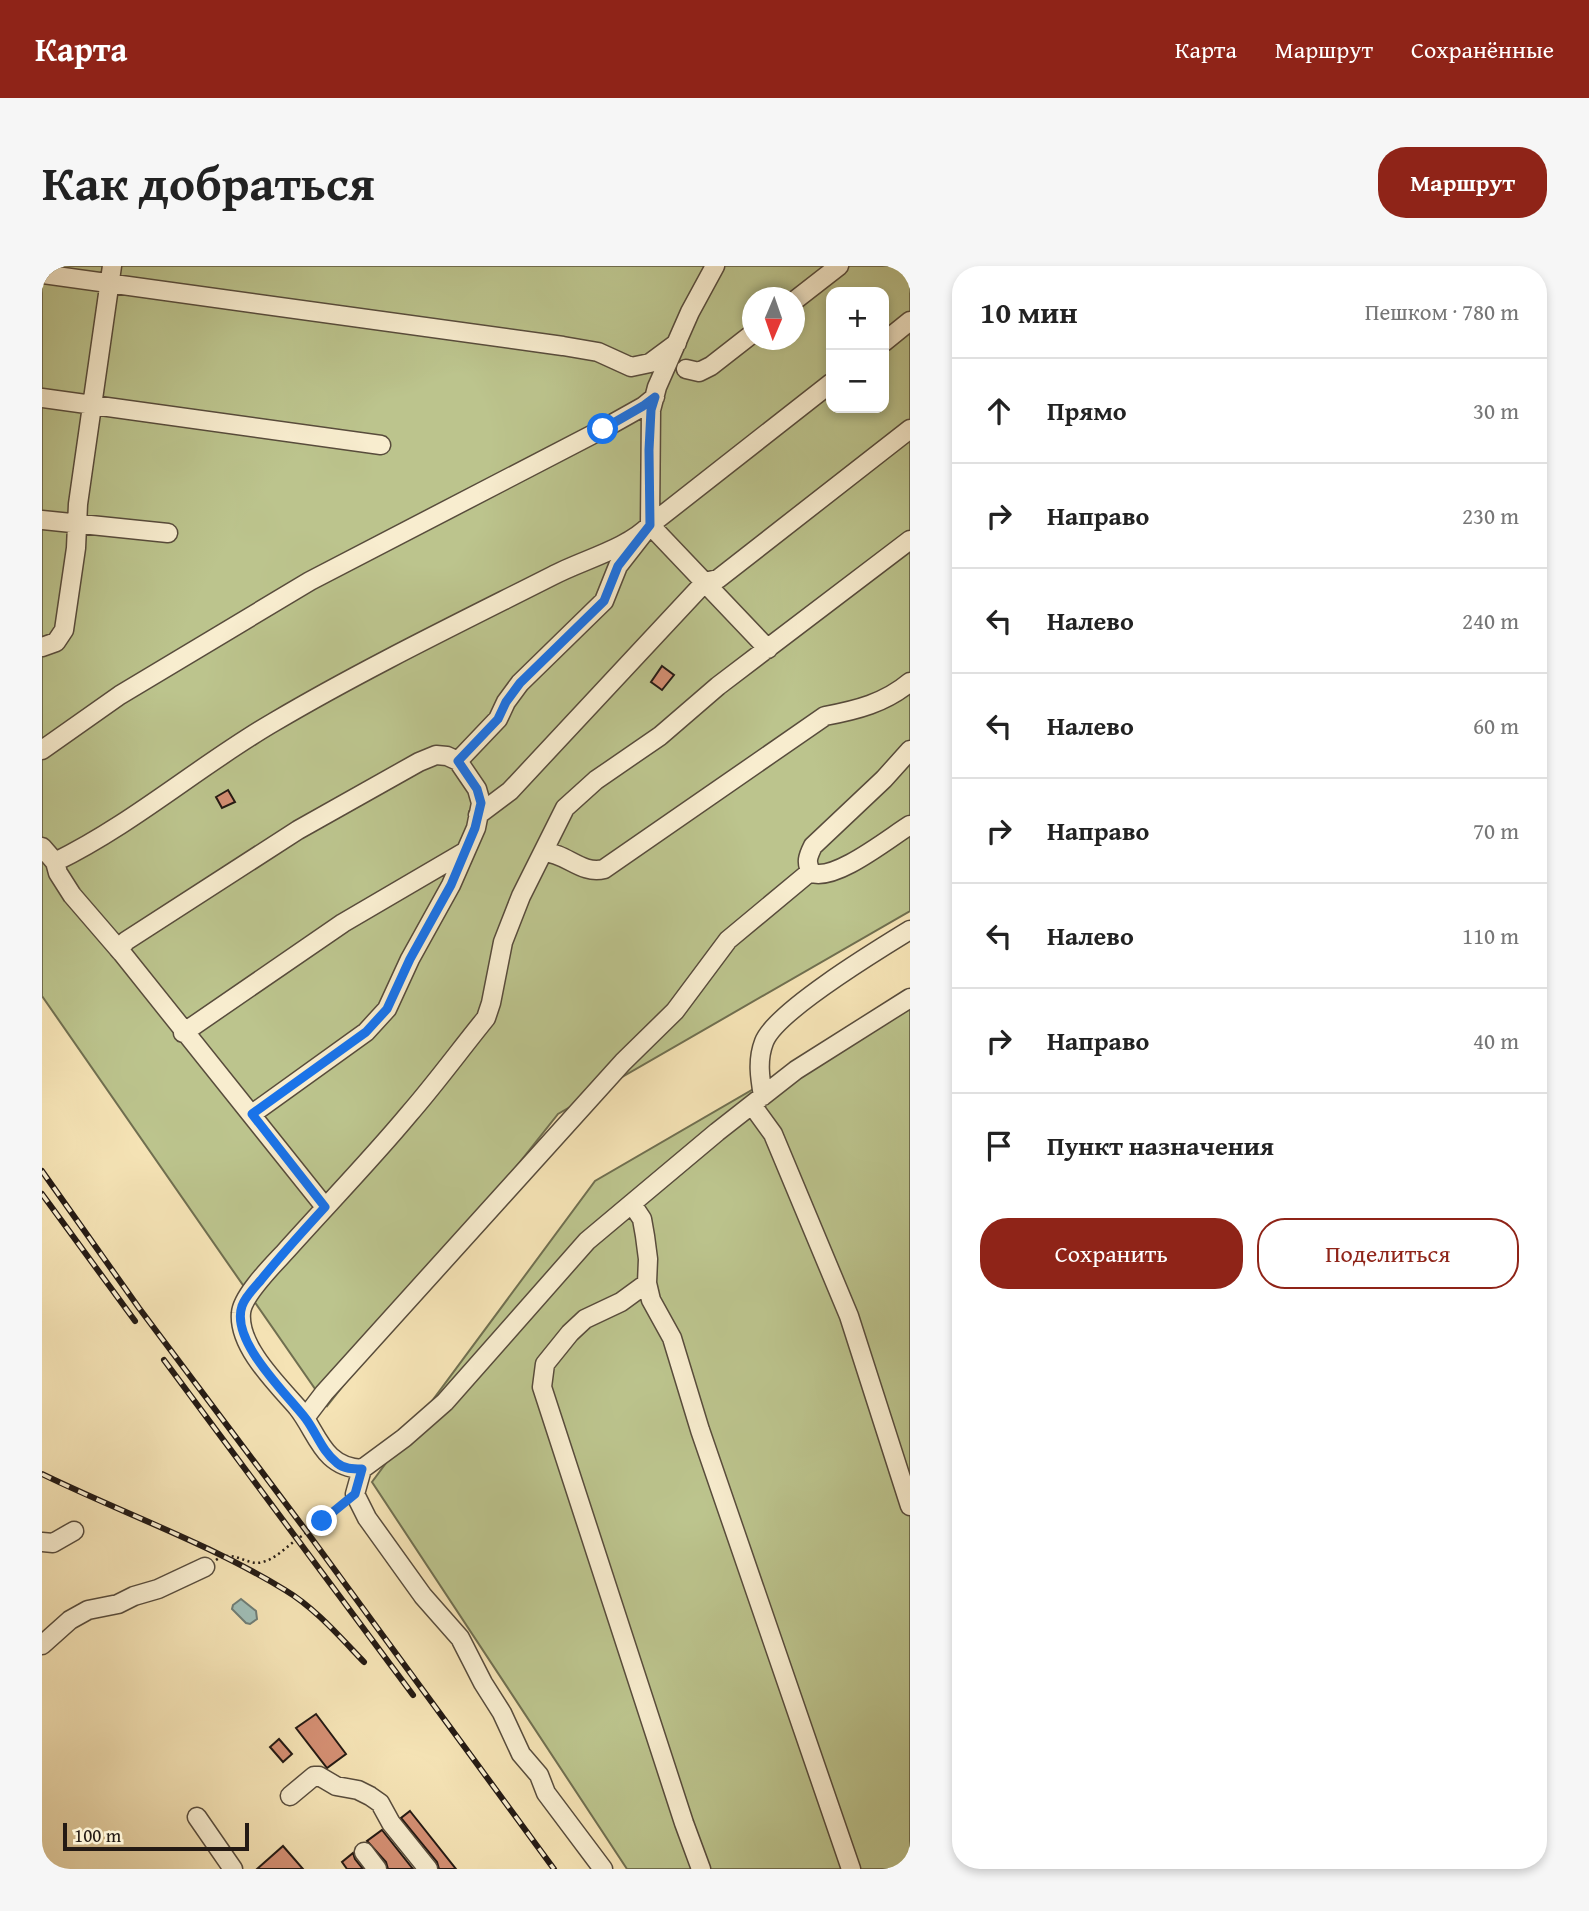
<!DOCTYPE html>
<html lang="ru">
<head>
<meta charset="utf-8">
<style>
  body { margin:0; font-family:"Gentium Book Plus",serif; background:#f6f6f6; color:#222 }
  .controls { position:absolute; right:21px; top:21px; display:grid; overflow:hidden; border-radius:14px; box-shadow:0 4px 10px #0003 }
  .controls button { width:63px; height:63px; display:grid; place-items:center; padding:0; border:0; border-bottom:2px solid #e0e0e0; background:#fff; color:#222; font:35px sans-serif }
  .compass { position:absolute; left:700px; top:21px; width:63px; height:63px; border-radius:50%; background:#fff; box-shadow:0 4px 10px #0003; rotate:182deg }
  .scale { position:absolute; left:21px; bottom:18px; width:186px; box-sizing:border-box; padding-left:7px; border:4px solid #241a14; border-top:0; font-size:19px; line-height:24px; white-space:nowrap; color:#241a14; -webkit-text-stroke:5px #f8edcf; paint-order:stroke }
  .stop { position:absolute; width:21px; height:21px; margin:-16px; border:5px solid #1a73e8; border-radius:50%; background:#fff }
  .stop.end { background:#1a73e8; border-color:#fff; box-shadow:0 2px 7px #0008 }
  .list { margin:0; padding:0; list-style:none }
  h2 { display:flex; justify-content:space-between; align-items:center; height:91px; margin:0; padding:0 28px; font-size:30px }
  h2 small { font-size:23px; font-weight:400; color:#767676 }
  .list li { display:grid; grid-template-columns:46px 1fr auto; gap:21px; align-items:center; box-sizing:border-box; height:105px; padding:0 28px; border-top:2px solid #e0e0e0 }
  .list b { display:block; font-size:26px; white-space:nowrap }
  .list em { font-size:23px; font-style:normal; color:#767676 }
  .actions { display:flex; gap:14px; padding:21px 28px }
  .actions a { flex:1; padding:16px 0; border:2px solid #8f2418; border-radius:28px; text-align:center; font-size:24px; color:#8f2418 }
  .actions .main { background:#8f2418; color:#fff }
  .icon { flex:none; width:38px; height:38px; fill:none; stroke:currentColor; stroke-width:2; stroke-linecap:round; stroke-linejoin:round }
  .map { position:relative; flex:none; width:868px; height:1603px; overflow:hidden; border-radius:28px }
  header { display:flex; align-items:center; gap:42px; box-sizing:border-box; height:98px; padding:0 35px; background:#8f2418; color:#fff }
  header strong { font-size:33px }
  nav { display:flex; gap:38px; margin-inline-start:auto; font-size:24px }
  .intro { display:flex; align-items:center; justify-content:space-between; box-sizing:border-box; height:168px; padding:0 42px }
  h1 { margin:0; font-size:49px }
  .button { padding:18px 32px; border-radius:28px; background:#8f2418; color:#fff; font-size:24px; font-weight:700 }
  main { display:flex; gap:42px; padding:0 42px }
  aside { flex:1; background:#fff; border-radius:28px; box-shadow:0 4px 10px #0003 }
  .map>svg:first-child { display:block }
</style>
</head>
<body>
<header>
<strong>Карта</strong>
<nav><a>Карта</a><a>Маршрут</a><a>Сохранённые</a></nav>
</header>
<div class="intro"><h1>Как добраться</h1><a class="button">Маршрут</a></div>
<main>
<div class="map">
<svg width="868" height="1603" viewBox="0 0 868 1603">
  <rect width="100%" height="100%" fill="#f5e3b5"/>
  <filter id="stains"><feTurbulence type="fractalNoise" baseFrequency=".00286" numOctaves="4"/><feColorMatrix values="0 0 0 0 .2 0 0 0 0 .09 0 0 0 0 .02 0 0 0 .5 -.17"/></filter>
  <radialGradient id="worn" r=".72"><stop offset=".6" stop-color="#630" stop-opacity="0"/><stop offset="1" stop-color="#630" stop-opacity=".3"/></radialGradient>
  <path fill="#bcc48d" stroke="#706f50" stroke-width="2" fill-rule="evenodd" d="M0 0H868V645L516 848 285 1140 0 730ZM789 26H842V142H789ZM710 32H752V74H710Z
    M868 732V1603H585L330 1216 553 915Z"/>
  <path fill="#9fbdb6" stroke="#6e7c75" stroke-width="2" d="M199 1333 214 1345 215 1353 208 1358 204 1357 190 1343 191 1339Z"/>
  <path fill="#d48f73" stroke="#241a14" stroke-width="2" d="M620 400 632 409 620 424 609 416Z
    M186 524 193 536 180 542 174 531Z
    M274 1448 304 1488 285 1502 254 1462Z
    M237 1473 250 1488 241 1496 228 1481Z
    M368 1545 414 1603H397L395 1596 359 1552Z
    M340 1564 371 1603H346L344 1596 325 1575Z
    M241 1580 261 1603H215Z
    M311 1587 313 1593 321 1603H305L300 1596Z"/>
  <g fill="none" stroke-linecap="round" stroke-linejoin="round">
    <defs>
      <path id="minor" d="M0 8 521 80 556 86 589 101 608 97 635 77
        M752 35 797 0
        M842 76 868 55
        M644 103 657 106 669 100 710 68
        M0 132 339 179
        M0 254 126 267
        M608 259 726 383
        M0 381 14 376 22 364 34 282 36 238 70 0
        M0 484 78 429 268 315 561 163 602 140 613 131
        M868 484 842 513 771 580C766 590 763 597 770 607 794 615 847 572 868 559
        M416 495 456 453 464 436 478 417 562 335 576 300 608 259 609 144 615 121 648 46 673 0
        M436 549 468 525 663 316 676 313 868 163
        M0 581 13 596 16 607 30 629 80 687 283 941
        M502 586C524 587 540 609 562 603L783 450C815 444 843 437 868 416
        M13 596C91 558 158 499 232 456 322 403 417 357 510 310 540 294 585 283 608 259L789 117
        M77 684 84 675 256 564 377 496 394 489 405 490 416 495 435 523 439 537 434 562 409 619 368 693 345 743 324 766 210 848
        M141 767 301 657 424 585
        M721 830C718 812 715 794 722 776 733 746 837 683 868 664
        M710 839 731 868 807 1050 868 1240
        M590 938 600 953 603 970 606 993 605 1017 609 1034 630 1072 658 1164 809 1603
        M605 1017 579 1036 543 1053 528 1067 503 1098 500 1121 642 1557 659 1603
        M263 1152 282 1127 581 796 633 745 686 674 769 605
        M320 1203C280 1201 276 1167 255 1141 234 1117 196 1080 199 1047 200 1030 230 1000 242 987 283 941 327 896 367 848 394 817 418 784 444 752L449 737 461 676 479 630 523 542 554 514 618 470 676 420 868 274
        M0 1276 11 1277 32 1265
        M0 1379 28 1354 46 1344 76 1338 92 1330 116 1323 163 1301
        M248 1530 272 1510H277L294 1520 316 1524 328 1530 338 1537 349 1557 386 1603
        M155 1551 191 1603
        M322 1586 335 1603
        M561 1603 504 1527 497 1509 479 1488 460 1447 441 1417 418 1372 381 1330 325 1252 313 1228 320 1203 362 1172 403 1136 545 975 675 866 754 804 868 732"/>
    </defs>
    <use href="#minor" stroke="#584c3c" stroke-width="21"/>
    <path stroke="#241a14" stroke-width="2.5" stroke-dasharray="2 3.5" stroke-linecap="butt" d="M174 1294C191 1282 205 1301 221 1296 235 1292 245 1280 257 1272 272 1261 287 1252 301 1240"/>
    <use href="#minor" stroke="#f8edcf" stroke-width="18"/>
    <defs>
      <path id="rail" d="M0 905 97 1042 265 1266 512 1603
        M0 928 93 1055
        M122 1094 371 1429
        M0 1208C80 1247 166 1277 243 1324 273 1342 297 1370 322 1396"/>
    </defs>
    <use href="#rail" stroke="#241a14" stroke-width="6"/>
    <use href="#rail" stroke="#f8edcf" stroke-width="3.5" stroke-dasharray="10" stroke-linecap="butt"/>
  </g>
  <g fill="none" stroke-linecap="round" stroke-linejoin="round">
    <path stroke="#1a73e8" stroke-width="9" d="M280 1255 313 1228 320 1203C311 1203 302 1203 295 1197 280 1185 275 1168 264 1153 244 1127 188 1075 200 1040 203 1031 213 1021 219 1014 239 989 261 965 283 941L210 848 324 766 345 743 368 693 409 619 433 562 439 537 435 523 416 495 456 453 464 436 478 417 562 335 576 300 608 259 607 184 609 144 613 131 601 140 561 163"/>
  </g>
  <rect width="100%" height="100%" filter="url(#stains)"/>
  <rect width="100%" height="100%" fill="url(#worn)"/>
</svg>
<div class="controls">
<button>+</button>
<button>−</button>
</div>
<svg class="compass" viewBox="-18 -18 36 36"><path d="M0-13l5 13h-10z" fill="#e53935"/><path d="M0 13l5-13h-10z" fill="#767676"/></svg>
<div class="scale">100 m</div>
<div class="stop" style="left:561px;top:163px"></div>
<div class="stop end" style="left:280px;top:1255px"></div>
</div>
<aside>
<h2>10 мин<small>Пешком · 780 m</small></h2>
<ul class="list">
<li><svg class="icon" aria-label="ahead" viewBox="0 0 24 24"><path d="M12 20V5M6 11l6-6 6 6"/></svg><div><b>Прямо</b></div><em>30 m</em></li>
<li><svg class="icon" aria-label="right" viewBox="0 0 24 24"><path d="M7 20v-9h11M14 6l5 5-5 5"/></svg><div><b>Направо</b></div><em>230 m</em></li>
<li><svg class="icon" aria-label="left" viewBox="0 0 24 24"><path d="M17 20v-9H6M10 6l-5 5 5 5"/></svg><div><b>Налево</b></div><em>240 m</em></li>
<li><svg class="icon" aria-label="left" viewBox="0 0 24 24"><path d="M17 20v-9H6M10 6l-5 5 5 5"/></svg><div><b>Налево</b></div><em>60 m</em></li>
<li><svg class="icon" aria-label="right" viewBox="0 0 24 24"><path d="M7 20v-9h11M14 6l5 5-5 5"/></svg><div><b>Направо</b></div><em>70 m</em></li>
<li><svg class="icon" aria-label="left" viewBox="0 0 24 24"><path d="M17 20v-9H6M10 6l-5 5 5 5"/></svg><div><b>Налево</b></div><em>110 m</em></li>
<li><svg class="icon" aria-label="right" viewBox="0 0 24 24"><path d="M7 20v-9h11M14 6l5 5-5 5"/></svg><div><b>Направо</b></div><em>40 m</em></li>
<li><svg class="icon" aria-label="arrive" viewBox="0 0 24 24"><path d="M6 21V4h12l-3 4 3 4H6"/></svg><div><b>Пункт назначения</b></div></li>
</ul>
<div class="actions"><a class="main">Сохранить</a><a>Поделиться</a></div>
</aside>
</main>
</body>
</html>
